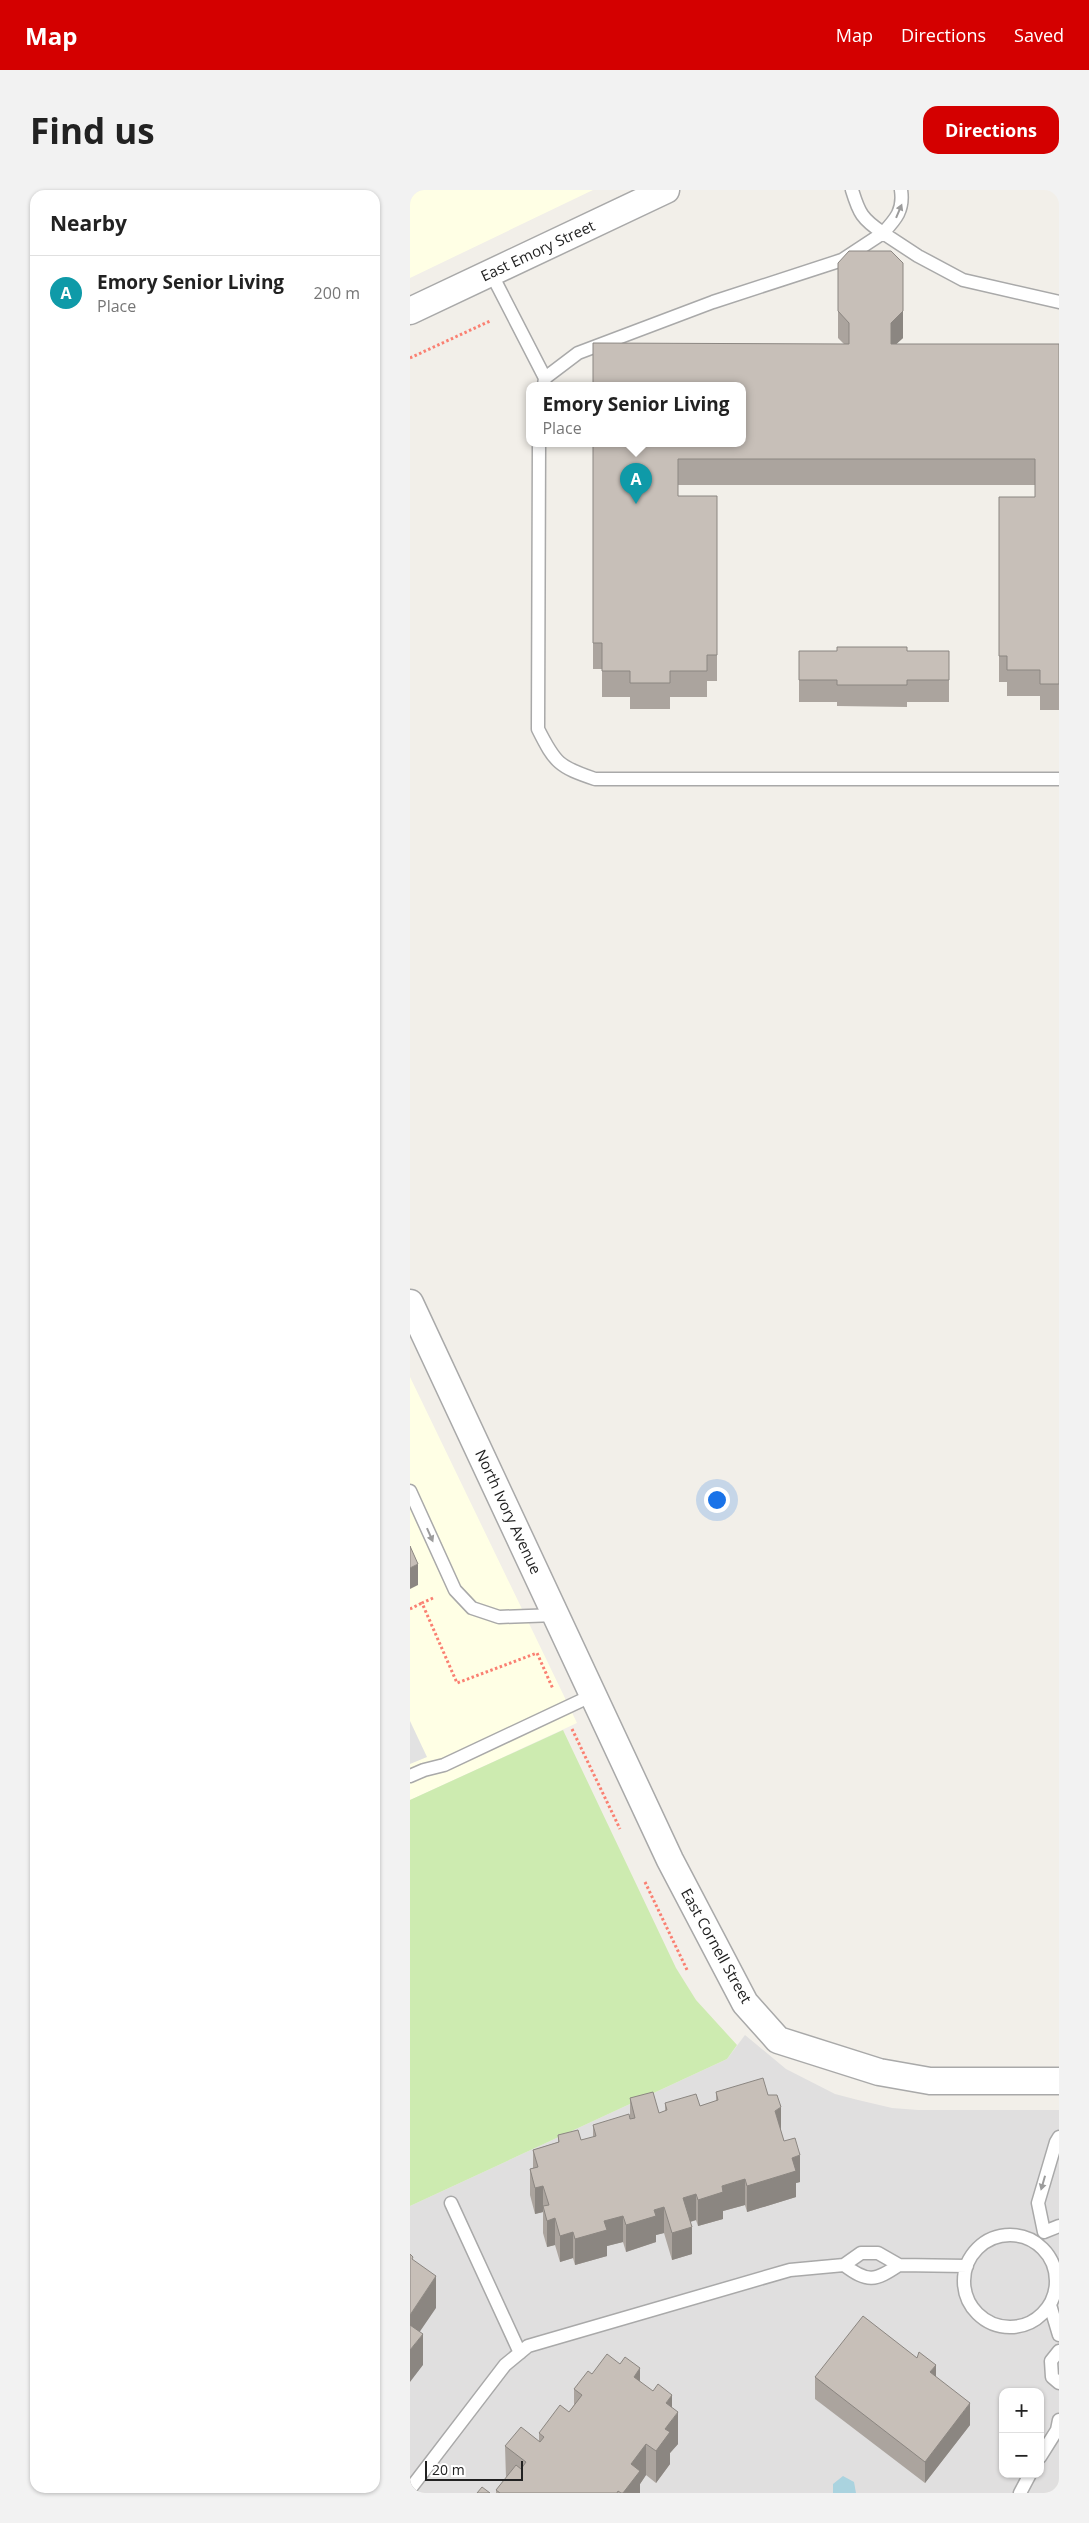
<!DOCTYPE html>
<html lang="en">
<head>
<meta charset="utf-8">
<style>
  body { margin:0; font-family:"Open Sans",sans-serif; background:#f2f2f2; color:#222 }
  .controls { position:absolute; right:15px; bottom:15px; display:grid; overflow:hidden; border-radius:10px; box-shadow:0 1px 4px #0004 }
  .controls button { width:45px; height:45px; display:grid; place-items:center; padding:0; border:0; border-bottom:1px solid #e0e0e0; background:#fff; color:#222; font:25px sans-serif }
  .scale { position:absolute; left:15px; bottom:12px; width:98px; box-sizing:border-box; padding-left:5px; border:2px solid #222; border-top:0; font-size:14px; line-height:18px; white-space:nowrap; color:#222; -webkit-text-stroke:4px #fff; paint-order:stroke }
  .you { position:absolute; left:306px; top:1309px; width:18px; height:18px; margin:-12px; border:4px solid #fff; border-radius:50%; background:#1a73e8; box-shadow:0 0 0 8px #1a73e833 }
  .badge { display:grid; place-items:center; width:32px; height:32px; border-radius:50%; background:#d40000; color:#fff; font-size:16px; font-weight:700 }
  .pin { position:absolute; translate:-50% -41px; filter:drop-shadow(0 1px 2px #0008) }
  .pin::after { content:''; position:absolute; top:26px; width:18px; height:15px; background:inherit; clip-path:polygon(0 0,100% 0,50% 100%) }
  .popup { position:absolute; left:116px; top:192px; width:220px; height:65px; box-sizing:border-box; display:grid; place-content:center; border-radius:10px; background:#fff; filter:drop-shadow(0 1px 4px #0005); font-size:16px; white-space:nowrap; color:#767676 }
  .popup b { font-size:19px; color:#222 }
  .popup::after { content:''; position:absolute; left:50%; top:100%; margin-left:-10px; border:10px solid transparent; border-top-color:#fff }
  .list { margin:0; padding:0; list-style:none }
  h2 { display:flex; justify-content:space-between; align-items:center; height:65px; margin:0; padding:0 20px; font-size:21px }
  h2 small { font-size:16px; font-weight:400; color:#767676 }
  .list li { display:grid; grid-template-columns:32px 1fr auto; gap:15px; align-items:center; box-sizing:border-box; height:75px; padding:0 20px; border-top:1px solid #e0e0e0 }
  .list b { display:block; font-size:19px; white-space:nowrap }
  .list p { margin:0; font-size:16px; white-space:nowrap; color:#767676 }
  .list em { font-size:16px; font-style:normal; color:#767676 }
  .map { position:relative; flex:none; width:649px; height:2303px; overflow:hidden; border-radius:15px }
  header { display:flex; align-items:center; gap:30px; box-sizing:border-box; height:70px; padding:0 25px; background:#d40000; color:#fff }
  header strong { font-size:24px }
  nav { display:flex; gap:28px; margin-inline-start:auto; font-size:18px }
  .intro { display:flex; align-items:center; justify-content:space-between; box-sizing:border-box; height:120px; padding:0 30px }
  h1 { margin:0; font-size:35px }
  .button { padding:12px 22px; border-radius:15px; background:#d40000; color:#fff; font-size:18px; font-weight:700 }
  main { display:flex; gap:30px; padding:0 30px }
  aside { flex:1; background:#fff; border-radius:15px; box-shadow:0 1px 4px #0004 }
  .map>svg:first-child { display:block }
</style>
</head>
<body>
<header>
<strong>Map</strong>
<nav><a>Map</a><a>Directions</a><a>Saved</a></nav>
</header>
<div class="intro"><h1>Find us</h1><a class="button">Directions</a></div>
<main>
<aside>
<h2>Nearby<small></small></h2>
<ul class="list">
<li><span class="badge" style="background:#0f9aa8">A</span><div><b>Emory Senior Living</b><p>Place</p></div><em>200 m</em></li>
</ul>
</aside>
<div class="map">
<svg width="649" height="2303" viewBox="0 0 649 2303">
  <rect width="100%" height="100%" fill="#f2efe9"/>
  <path fill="#e0dfdf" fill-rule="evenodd" d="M335 1845 376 1879 425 1904 448 1910 482 1918 508 1920H649V2303H0V2016L317 1869ZM593 2202H630V2284H593Z"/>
  <path fill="#ffffe5" d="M0 0H183L0 88Z
    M0 1187 167 1533 0 1610Z"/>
  <path fill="#cdebb0" d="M153 1540 266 1778 286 1810 327 1855 317 1869 0 2016V1610Z"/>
  <path fill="#e2e2e2" d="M0 1531 17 1567 0 1574Z"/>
  <path fill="#aad3df" d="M433 2286 444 2292 446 2303H423V2294Z"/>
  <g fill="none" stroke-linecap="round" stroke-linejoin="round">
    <defs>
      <path id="lane" d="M442 0C449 23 452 29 473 43 486 29 494 20 491 0
        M81 83 135 188
        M134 195 135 188 168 163 303 112 432 70 473 43 508 66 553 90 649 112
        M129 253 128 539C145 573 149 577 185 589H649
        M0 1301 45 1400 62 1418 89 1427 146 1425
        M0 1586 14 1580 34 1575 183 1505
        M649 1947 646 1952 628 2013 634 2042 649 2036
        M41 2013 110 2163
        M554 2091a46 46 0 1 1 92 0a46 46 0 1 1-92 0Z
        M489 2075C465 2091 458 2093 434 2075L451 2063H468L489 2075 557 2076
        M640 2115 649 2145
        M649 2161 641 2171 642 2187 649 2193
        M630 2267 647 2240 649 2230
        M0 2299 95 2175 118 2156 380 2080 434 2075
        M610 2303 620 2284"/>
      <path id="street" d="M0 121 256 0
        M0 1113 260 1670 335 1813 368 1850 469 1882 520 1891H649"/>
    </defs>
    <use href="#lane" stroke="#a9a9a9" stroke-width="15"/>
    <use href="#street" stroke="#a9a9a9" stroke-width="29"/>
    <path stroke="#fa8072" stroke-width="3" stroke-dasharray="2.5 2.5" stroke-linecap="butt" d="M0 168 80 131
      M23 1408 12 1413 47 1493 127 1463 143 1499
      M0 1419 12 1413
      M162 1539 210 1639
      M235 1692 278 1782"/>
    <use href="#lane" stroke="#fff" stroke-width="12"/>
    <use href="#street" stroke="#fff" stroke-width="26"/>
  </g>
  <path fill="#aba49e" d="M428 73 493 148 486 154H649V520H630V506H597V492H589V307H625V295H268V306H307V491H297V507H260V519H220V507H192V479H183V253L434 154 428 148Z
    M389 461H539V512H497V517L427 516V512H389Z
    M306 1902 358 1905 374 1951 390 1992 386 1993V2007L337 2022 335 2015 313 2021V2029L288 2036 286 2030 280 2032 282 2064 262 2070 254 2043 246 2045V2052L216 2062 213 2052 197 2056V2066L165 2075 163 2068 150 2072 145 2055 137 2057 133 2043V2022L125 2024 120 2005V1979L123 1978V1960L148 1952V1945L171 1950 183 1947V1935L220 1928V1908L249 1923 255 1921V1913L290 1916 306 1911Z
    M182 2184 230 2191 268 2254 260 2263V2274L246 2293 236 2285 230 2294V2303H86V2300L96 2288 95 2256 129 2251V2243L159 2222 164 2215V2199Z
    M405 2187H526L560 2235 515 2293 405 2209Z"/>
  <path fill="#8b8681" d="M493 121V148L481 159V133Z
    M8 1374V1395L0 1399V1378Z
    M371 1917V1943L365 1921Z
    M390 1965V1992L386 1993V2007L337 2022V1996L382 1968Z
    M335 1989V2015L313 2021V2029L288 2036V2010L312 1996Z
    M133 1996V2022L125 2024V1998Z
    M286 2004V2030L273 2034V2008Z
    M254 2017V2043L246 2045V2052L216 2062V2035L244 2020Z
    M213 2026V2052L197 2056V2066L165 2075V2049L194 2031Z
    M145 2028V2055L137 2057V2031Z
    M282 2037V2064L262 2070V2043Z
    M163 2042V2068L150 2072V2046Z
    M26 2086V2118L0 2156V2125Z
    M13 2144V2175L0 2192V2160Z
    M526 2175V2196L520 2182Z
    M230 2178V2210L224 2187Z
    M262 2205V2230L268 2222V2254L260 2263V2274L246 2293V2261L256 2213Z
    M560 2213V2235L515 2293V2272Z
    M236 2254V2285L230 2294V2303H213L221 2274Z"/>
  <path fill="#c7bfb8" stroke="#8b8681" d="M439 61H481L493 73V121L481 133V154H649V494H630V480H597V466H589V307H625V269H268V306H307V465H297V481H260V493H220V481H192V453H183V253H332V195H183V153L439 154V133L428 121V73Z
    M427 457H497V461H539V490H497V495H427V490H389V461H427Z
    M0 1356 8 1374 0 1378Z
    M353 1888 358 1905H367L371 1917 365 1921 374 1951 385 1948 390 1965 382 1968 386 1981 337 1996 335 1989 312 1996 313 2002 288 2010 286 2004 273 2008 282 2037 262 2043 254 2017 244 2020 246 2026 216 2035 213 2026 194 2031 197 2040 165 2049 163 2042 150 2046 145 2028 137 2031 133 2016 139 2015 133 1996 125 1998 120 1979 128 1977 123 1960 149 1952 148 1945 168 1940 171 1950 186 1946 183 1935 219 1924 220 1929 225 1928 220 1908 243 1902 249 1923 257 1920 255 1913 286 1904 290 1916 308 1910 306 1902Z
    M0 2064 3 2067 2 2069 26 2086 0 2125Z
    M453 2126 507 2168 509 2162 526 2175 520 2182 560 2213 515 2272 405 2187Z
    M0 2135 13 2144 0 2160Z
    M197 2164 210 2174 215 2167 230 2178 224 2187 243 2201 248 2194 262 2205 256 2213 268 2222 255 2239 260 2242 246 2261 236 2254 221 2274 230 2281 213 2303H211L208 2301 207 2303H90L86 2300 106 2275 111 2279 116 2272 95 2256 111 2237 130 2252 134 2247 129 2243 150 2215 159 2222 172 2205 164 2199 178 2181 182 2184Z
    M72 2297 80 2303H67Z"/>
  <defs><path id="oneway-solid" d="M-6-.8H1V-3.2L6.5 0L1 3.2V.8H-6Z" transform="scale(1.25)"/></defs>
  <g fill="#9c9c9c">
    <use href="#oneway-solid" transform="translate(489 21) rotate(-67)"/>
    <use href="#oneway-solid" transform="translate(20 1345) rotate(66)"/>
    <use href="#oneway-solid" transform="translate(633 1993) rotate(106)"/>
  </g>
  <g text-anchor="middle" stroke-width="4" stroke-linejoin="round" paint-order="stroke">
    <g font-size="15" fill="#222" stroke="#fff">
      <text transform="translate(128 61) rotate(-25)" y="5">East Emory Street</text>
      <text transform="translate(98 1322) rotate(65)" y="5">North Ivory Avenue</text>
      <text transform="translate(306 1756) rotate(61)" y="5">East Cornell Street</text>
    </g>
  </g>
</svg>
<div class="controls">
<button>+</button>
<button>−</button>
</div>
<div class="scale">20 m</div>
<div class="you"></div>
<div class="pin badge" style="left:226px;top:314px;background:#0f9aa8">A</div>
<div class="popup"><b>Emory Senior Living</b>Place</div>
</div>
</main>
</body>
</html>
